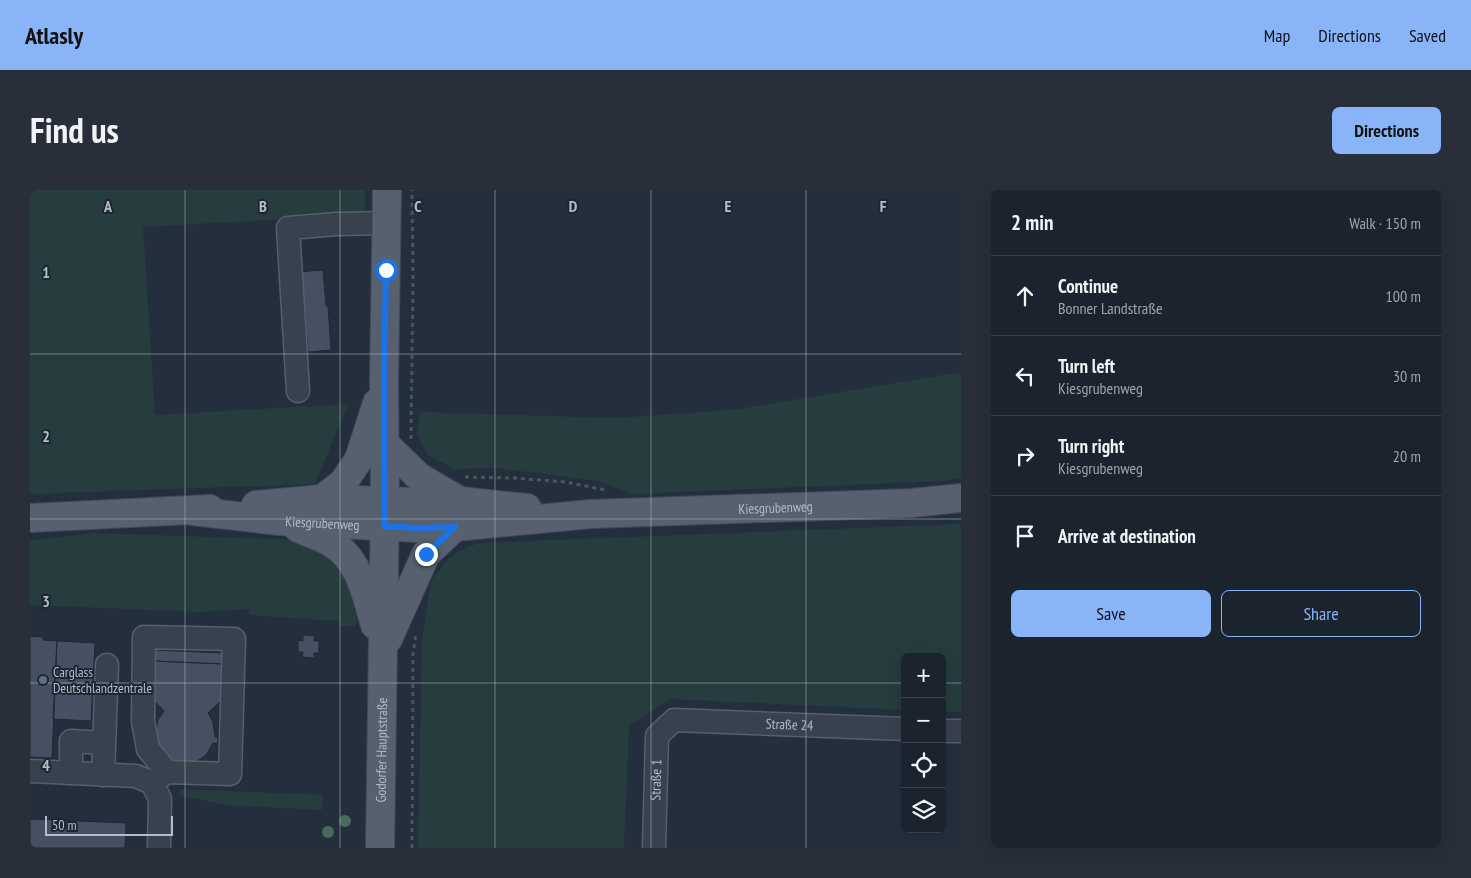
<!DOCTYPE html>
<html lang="en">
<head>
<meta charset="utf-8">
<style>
  body { margin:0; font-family:"PT Sans Narrow",sans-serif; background:#282f3a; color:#f1f3f6 }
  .controls { position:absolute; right:15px; bottom:15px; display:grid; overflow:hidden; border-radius:8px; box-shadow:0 5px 20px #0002 }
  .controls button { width:45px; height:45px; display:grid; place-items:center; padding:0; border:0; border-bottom:1px solid #39404a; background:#1b232e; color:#f1f3f6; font:25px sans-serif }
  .scale { position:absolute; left:15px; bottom:12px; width:128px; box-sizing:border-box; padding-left:5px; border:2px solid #b4bcc9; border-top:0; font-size:14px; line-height:18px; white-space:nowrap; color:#b4bcc9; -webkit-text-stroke:4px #1d2633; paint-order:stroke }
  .stop { position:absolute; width:15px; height:15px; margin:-11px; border:4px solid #1a73e8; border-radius:50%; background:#fff }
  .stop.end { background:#1a73e8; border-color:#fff; box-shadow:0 1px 5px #0008 }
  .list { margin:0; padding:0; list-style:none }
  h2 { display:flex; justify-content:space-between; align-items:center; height:65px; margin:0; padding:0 20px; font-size:21px }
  h2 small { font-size:16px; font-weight:400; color:#a0a4aa }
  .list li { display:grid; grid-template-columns:32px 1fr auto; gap:15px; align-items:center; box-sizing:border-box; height:80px; padding:0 20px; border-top:1px solid #39404a }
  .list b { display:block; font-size:19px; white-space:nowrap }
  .list p { margin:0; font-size:16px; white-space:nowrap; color:#a0a4aa }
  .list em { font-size:16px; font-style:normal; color:#a0a4aa }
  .actions { display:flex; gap:10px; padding:15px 20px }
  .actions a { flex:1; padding:11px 0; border:1px solid #8ab4f8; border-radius:8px; text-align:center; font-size:18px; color:#8ab4f8 }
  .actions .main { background:#8ab4f8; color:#111 }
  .icon { flex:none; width:28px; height:28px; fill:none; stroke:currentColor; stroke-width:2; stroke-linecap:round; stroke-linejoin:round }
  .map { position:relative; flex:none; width:931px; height:658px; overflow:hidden; border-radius:8px }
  header { display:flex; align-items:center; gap:30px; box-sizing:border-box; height:70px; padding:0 25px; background:#8ab4f8; color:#111 }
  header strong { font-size:24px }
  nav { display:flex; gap:28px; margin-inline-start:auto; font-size:18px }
  .intro { display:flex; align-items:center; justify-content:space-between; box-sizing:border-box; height:120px; padding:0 30px }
  h1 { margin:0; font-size:35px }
  .button { padding:12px 22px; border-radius:8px; background:#8ab4f8; color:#111; font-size:18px; font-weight:700 }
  main { display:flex; gap:30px; padding:0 30px }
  aside { flex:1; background:#1b232e; border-radius:8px; box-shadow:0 5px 20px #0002 }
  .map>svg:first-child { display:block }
</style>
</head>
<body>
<header>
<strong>Atlasly</strong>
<nav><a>Map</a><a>Directions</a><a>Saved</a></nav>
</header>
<div class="intro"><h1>Find us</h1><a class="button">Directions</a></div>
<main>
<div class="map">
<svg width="931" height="658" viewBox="0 0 931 658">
  <rect width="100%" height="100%" fill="#242f3e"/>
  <path fill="#263c3f" d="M0 0H335V22L307 26 113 37 125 225 318 214 285 294 0 304Z
    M931 182V288L914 291 601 304 568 291 466 278 424 279 398 265 387 245 390 222 584 228 702 220Z
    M931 334V522L912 521V467H875V520L641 509 599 535 594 658H388L392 449 401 391 417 370 430 360 449 353Z
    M63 343 271 350 309 368 327 409 326 436H310L307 431 219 425V419L168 422 0 415V351Z
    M150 599 293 605 292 620 197 615 149 605Z"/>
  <path fill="#455162" stroke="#1f2835" d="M293 80 296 116H298L301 160 278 162 274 113 269 114 267 82Z
    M273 445 285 446 284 451H289V463H284V468L272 467 273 462H268V450L273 451Z
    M0 446 13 447V450L27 451 22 568 0 567Z
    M27 451 65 453 61 531 23 529Z
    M123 460 194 463V474L123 471Z
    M123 471 194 474 192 510 178 523 183 532 185 547 188 548 187 554 183 553 176 565 166 572 154 573 142 570 127 554 125 542 128 530 134 521 121 507Z
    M0 629 96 633 95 658H0Z"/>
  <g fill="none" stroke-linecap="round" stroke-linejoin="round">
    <defs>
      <g id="minor">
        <path d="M268 201 258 38 307 34 357 33"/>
        <path d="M912 541H931"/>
        <path d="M0 581 106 586 122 593 130 609 129 658"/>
        <path d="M41 583V551L74 553"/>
        <path d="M73 585 77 475"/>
        <path d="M122 593 137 582 200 584 204 449 114 447 113 531 118 559 137 582"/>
        <path id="s1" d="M624 658 627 546 644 530 875 539"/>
      </g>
      <g id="major">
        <path d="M355 254 389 287 430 311"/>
        <path d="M292 309 313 293 329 269 347 213"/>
        <path d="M226 315 292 309 387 312 430 311 497 318"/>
        <path id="s2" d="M162 321 250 331 387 338 425 337 561 324 882 313 931 308"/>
        <path d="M0 328 180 319"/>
        <path d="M268 338C278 343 290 346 300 352 330 369 336 405 345 435"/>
        <path d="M358 449 396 364 425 337"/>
        <path id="s3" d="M350 658 355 312 354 192 357 0"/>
      </g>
    </defs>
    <use href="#minor" stroke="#565f6c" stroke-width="25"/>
    <use href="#major" stroke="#414a57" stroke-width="30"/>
    <path stroke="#44595c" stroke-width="3" stroke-dasharray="4 4" stroke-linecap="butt" d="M381 249 383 90 382 0
      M435 287 484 288 536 292 575 300
      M382 658 383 464 386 444"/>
    <use href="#minor" stroke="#38414e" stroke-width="22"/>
    <use href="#major" stroke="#56606e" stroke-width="28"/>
  </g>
  <g fill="#4b6a5d">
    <circle cx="315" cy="631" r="6"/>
    <circle cx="298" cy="642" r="6"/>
  </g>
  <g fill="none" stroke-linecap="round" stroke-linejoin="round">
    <path stroke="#1a73e8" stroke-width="6" d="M356 80 354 192 355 336 387 338 425 337 396 364"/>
  </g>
  <path fill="none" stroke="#b4bcc9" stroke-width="1" stroke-opacity="0.55" d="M155 0V658M310 0V658M465 0V658M621 0V658M776 0V658M0 164H931M0 329H931M0 493H875M912 493H931"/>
  <circle fill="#5c6f8a" stroke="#1d2633" stroke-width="2" cx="13" cy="490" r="5"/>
  <g text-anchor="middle" stroke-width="4" stroke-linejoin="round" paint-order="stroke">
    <g font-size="14" fill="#b4bcc9" stroke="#1d2633">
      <text dy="5" stroke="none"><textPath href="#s2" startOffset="585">Kiesgrubenweg</textPath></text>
      <text dy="5" stroke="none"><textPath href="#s2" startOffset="131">Kiesgrubenweg</textPath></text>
      <text dy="5" stroke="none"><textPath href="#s1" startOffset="251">Straße 24</textPath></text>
      <text dy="5" stroke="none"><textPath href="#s3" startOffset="98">Godorfer Hauptstraße</textPath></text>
      <text dy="5" stroke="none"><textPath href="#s1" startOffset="68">Straße 1</textPath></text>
    </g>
    <g font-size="14" fill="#b4bcc9" stroke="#1d2633" text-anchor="start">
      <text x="23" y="487">Carglass<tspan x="23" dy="16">Deutschlandzentrale</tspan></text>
    </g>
  </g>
  <g font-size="16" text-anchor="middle" font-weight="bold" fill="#b4bcc9" stroke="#1d2633" stroke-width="4" stroke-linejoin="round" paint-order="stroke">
    <text x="78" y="22">A</text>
    <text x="233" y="22">B</text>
    <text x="388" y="22">C</text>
    <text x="543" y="22">D</text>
    <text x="698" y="22">E</text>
    <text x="853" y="22">F</text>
    <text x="16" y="88">1</text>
    <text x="16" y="252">2</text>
    <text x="16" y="417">3</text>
    <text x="16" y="581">4</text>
  </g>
</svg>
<div class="controls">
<button>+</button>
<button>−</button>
<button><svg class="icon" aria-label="locate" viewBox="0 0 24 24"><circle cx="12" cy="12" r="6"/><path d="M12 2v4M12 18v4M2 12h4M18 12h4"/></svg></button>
<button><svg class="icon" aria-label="layers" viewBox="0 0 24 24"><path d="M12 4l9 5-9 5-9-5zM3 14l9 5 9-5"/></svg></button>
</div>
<div class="scale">50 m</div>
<div class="stop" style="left:356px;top:80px"></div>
<div class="stop end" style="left:396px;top:364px"></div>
</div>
<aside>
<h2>2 min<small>Walk · 150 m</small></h2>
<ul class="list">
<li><svg class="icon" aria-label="ahead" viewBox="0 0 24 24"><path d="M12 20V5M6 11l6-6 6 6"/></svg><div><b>Continue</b><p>Bonner Landstraße</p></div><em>100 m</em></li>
<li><svg class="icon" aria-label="left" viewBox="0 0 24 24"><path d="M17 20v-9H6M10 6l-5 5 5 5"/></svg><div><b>Turn left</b><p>Kiesgrubenweg</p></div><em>30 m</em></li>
<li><svg class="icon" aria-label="right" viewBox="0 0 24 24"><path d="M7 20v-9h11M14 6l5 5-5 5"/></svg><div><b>Turn right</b><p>Kiesgrubenweg</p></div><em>20 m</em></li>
<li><svg class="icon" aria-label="arrive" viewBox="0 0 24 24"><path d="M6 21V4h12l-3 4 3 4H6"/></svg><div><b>Arrive at destination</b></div></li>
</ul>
<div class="actions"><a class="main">Save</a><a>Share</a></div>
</aside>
</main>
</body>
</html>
